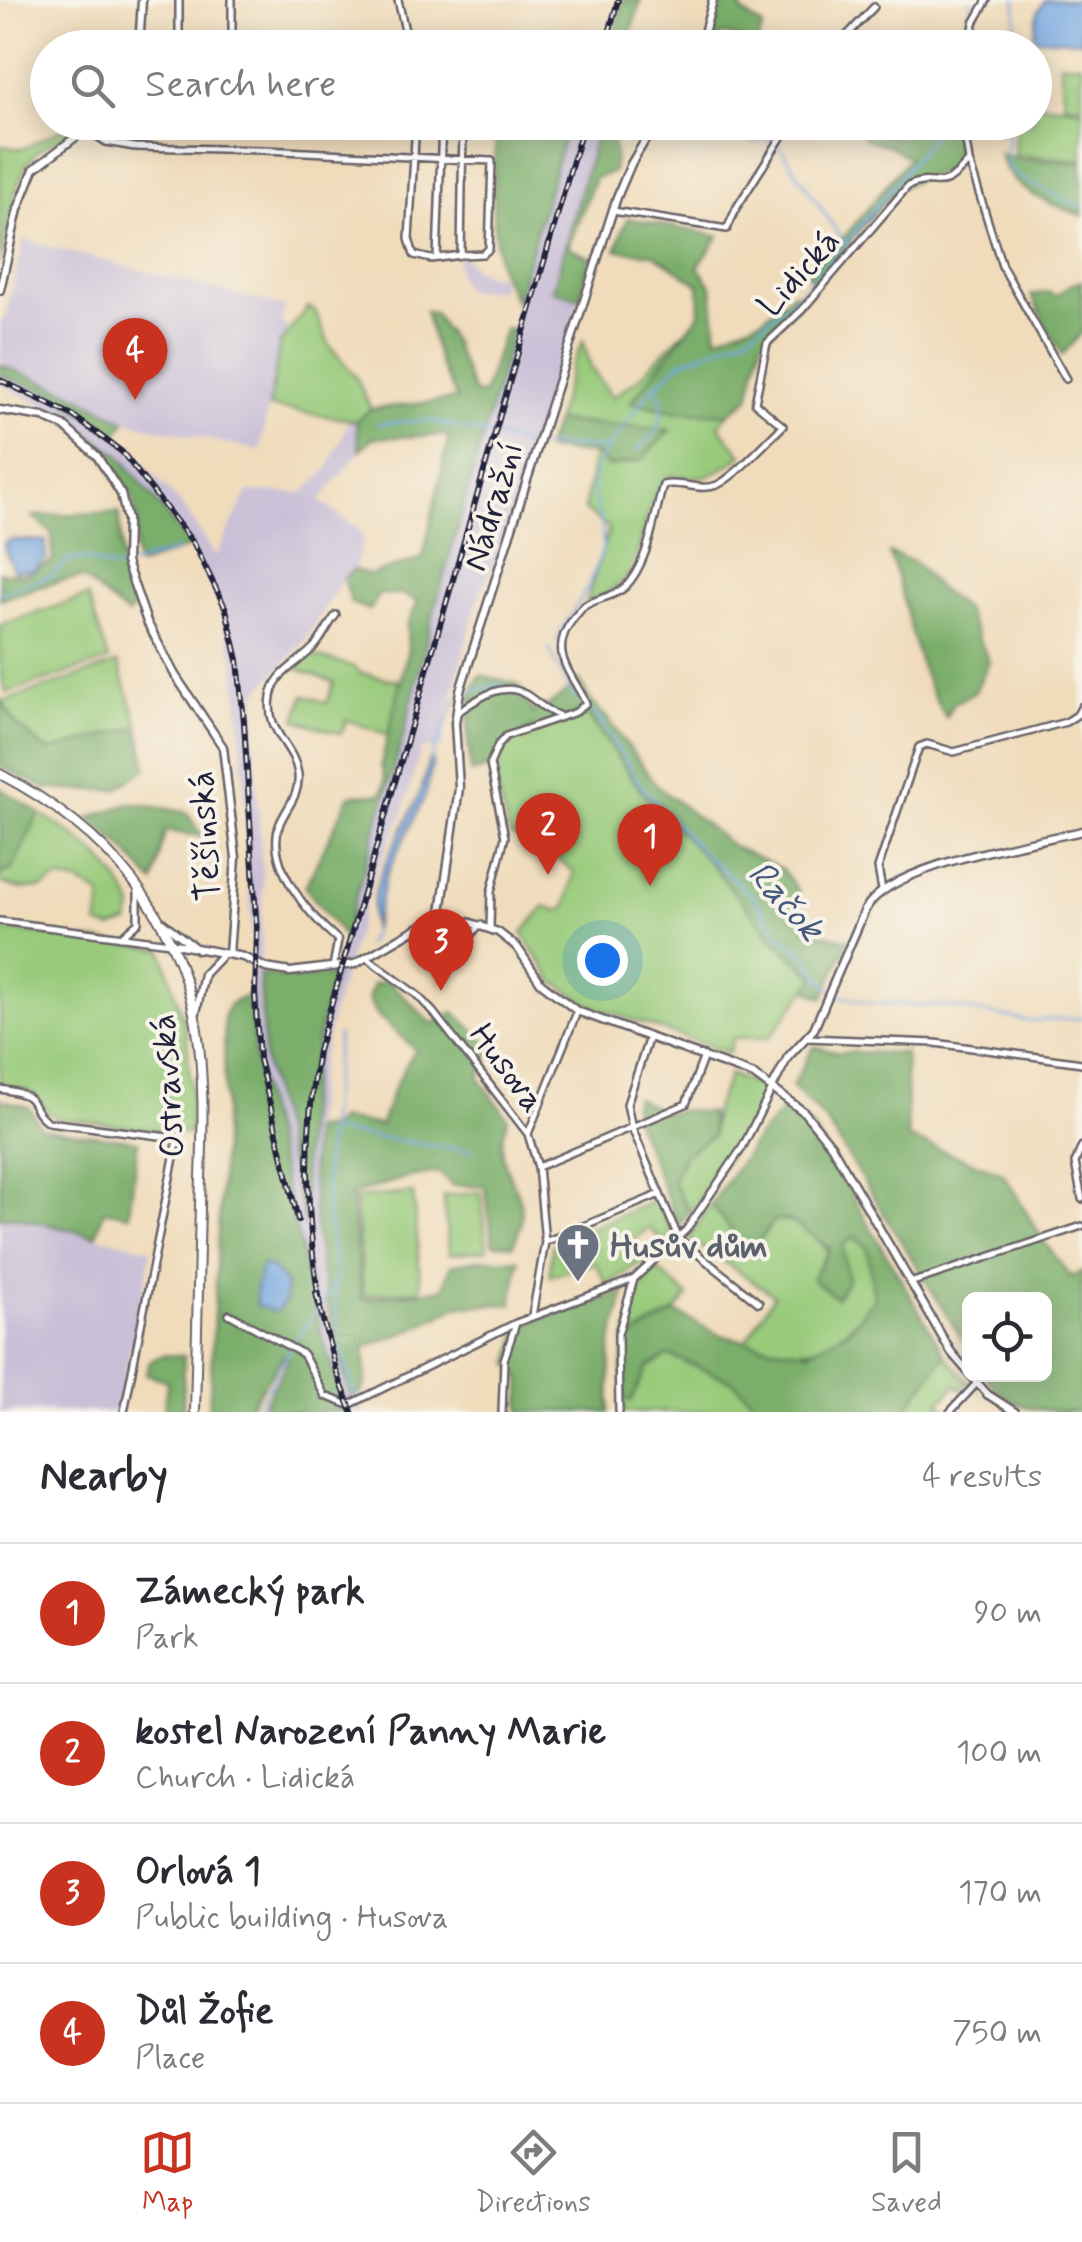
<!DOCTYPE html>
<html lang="en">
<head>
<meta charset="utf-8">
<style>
  body { margin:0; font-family:Mynerve,sans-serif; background:#f2f2f3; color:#2b2b33 }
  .controls { position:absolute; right:30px; bottom:30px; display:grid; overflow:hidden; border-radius:15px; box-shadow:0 5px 25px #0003 }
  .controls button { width:90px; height:90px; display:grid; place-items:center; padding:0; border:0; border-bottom:2px solid #e1e1e2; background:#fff; color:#2b2b33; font:50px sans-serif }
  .you { position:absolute; left:602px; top:960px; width:35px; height:35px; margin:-25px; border:8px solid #fff; border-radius:50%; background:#1a73e8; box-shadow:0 0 0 15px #1a73e833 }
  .badge { display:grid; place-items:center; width:65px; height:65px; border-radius:50%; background:#c8321e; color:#fff; font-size:32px; font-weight:700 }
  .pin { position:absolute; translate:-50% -82px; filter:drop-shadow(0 2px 5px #0008) }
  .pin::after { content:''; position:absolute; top:52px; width:35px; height:30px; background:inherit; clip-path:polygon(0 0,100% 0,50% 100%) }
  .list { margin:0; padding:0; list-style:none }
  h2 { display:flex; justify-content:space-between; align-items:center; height:130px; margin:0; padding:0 40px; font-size:42px }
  h2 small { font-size:32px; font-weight:400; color:#7c7c81 }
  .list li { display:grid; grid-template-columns:65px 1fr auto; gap:30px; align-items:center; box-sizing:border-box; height:140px; padding:0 40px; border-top:2px solid #e1e1e2 }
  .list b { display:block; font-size:38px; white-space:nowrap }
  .list p { margin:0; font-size:32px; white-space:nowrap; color:#7c7c81 }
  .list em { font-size:32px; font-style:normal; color:#7c7c81 }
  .icon { flex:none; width:55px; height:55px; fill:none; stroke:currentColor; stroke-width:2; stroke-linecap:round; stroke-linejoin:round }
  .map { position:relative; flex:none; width:1082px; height:1412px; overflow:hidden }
  .search { position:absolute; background:#fff; box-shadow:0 5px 25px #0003; left:30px; right:30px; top:30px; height:110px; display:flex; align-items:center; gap:25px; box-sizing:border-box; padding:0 35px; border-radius:55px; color:#7c7c81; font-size:38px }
  .sheet { height:690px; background:#fff }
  nav { display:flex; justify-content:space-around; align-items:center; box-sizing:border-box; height:140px; border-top:2px solid #e1e1e2; background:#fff; font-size:28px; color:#7c7c81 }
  nav a { display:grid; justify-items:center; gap:5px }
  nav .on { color:#c8321e }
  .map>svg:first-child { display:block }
</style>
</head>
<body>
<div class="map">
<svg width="1082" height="1412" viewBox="0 0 1082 1412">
  <rect width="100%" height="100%" fill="#f7f3e8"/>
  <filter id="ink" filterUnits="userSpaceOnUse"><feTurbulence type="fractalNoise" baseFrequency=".01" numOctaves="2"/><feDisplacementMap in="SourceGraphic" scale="20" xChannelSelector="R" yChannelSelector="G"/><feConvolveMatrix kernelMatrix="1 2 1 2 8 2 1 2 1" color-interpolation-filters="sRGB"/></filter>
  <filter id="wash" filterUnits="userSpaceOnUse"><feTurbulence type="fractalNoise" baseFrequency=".0048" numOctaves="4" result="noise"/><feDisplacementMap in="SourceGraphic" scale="40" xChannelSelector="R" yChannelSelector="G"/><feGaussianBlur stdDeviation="2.25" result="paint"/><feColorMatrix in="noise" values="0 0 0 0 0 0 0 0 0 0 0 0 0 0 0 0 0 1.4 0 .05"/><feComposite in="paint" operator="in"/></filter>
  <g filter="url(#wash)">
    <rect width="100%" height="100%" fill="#f0dcbb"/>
    <path fill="#c9bfd7" d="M568 123H599L553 289 580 299 499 555 481 590 447 714 442 749H421L402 816 375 872 333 1011 317 1083 311 1146 315 1245 330 1334 357 1412H347L322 1336 255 1059 251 994 252 934 240 723 234 661 221 610 191 546 119 455 70 419 0 384V375L56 395 117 435 183 506 215 557 248 492 303 493 328 469 349 420 356 421 360 451 320 501 361 531 363 542 354 570 343 578 304 642 256 694 254 741 263 881 259 994 263 1058 304 1220V1115L313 1051 403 737 432 618 513 330 516 302 539 214Z
      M24 240 285 307 281 322 289 330 280 343 260 451 125 421 67 391 0 365V321L5 317Z
      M457 256 465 257 473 268 489 275 500 274 501 289 467 291 458 278Z
      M11 1216 152 1249 117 1412H0V1218Z"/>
    <path fill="#98ca7a" stroke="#5d765a" stroke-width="2.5" d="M1060 63H1082V106L1064 104Z
      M1035 104 1082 108V160L1014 155 1016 123 1034 122Z
      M77 122 86 123C72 135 53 139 38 151 14 171 7 234 0 264V146L22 149Z
      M308 307 315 311 330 346 356 377 371 409 356 421 269 407 280 343Z
      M700 315 631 402 673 411 728 414 719 426 742 455C714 477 704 480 669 476 644 502 646 540 630 571 621 588 602 595 586 604L609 528 584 510 594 454 609 467 641 460 669 430 556 421 571 368 583 341 591 368 612 397 639 378Z
      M88 596 109 660 6 693 0 673V625Z
      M312 655 355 667 360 673 400 681 389 735 347 720 341 734 296 720 304 695 327 703 334 682 295 668Z
      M118 663 139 727 47 751 16 724 2 702Z
      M585 711 643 793 712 865 775 941 816 977 769 1038H733L729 1053 589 1005 553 981 522 933 546 906 558 911 566 907 574 872 540 845 510 836C501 797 477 753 525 731 544 723 566 721 585 711Z
      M39 813C82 839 111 860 133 906L128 923 111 929 97 924 102 896 78 882 58 879 42 888 22 889 0 883V874L12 869Z
      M0 929 162 949 186 1030 192 1100 190 1134 57 1118C46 1112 46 1110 39 1100 30 1088 14 1087 0 1085Z
      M729 1074 768 1090 748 1129 690 1212 672 1181 685 1153 713 1135C710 1108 721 1100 729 1074Z
      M481 1192 487 1250 449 1254 443 1196Z
      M413 1193 421 1290 364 1295 355 1198Z
      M658 1199 673 1235 665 1243 649 1228 629 1244 642 1262 607 1285 595 1263 550 1276 552 1245Z
      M711 1204 749 1253 775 1220C809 1220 832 1253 847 1279L842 1246 854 1237 867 1248 875 1298C832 1352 813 1358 746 1341L774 1295 689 1239Z
      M657 1269 688 1296 675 1312 625 1341 641 1286Z
      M669 1355 735 1382 764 1412H623L624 1397 632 1400 647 1367Z
      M945 1355 968 1382 962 1390 956 1385 939 1403 946 1409 943 1412H904Z"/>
    <path fill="#7aae6a" stroke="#4e6852" stroke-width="2.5" d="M623 0H641L626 47H611Z
      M723 0H741L742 12 763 27 756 47H744L739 39 724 34 710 44Z
      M496 123H568L516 302 499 268 493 215Z
      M599 123H611L615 158 613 172 595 178 568 247 591 258 580 299 553 290Z
      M928 123H957L955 135 961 159C936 181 917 172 892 195 864 221 840 256 815 286L807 272 846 235 909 158 890 146 863 138 864 132 904 138Z
      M1000 154 1020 159 1082 162V216C1050 202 1009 193 1000 154Z
      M627 218 719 236 698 267 712 287 717 337 762 319 793 293 807 294 761 343 749 398 728 414 673 411 631 402 700 314 699 285 654 254 616 250Z
      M1082 281V333L1062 355 1031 295 1048 292 1057 296 1069 285Z
      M425 311 434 313 453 342 473 392 483 395 505 328 513 330 432 618 403 737 344 937 305 887 350 795 382 794 385 779 381 765 408 649 407 626 418 601 401 594H379L370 610 351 603 343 578 354 570 370 575 423 558 449 435 372 438 360 451 356 421 371 409 457 399 440 365Z
      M0 365 67 391 125 421 117 435 56 395 0 375Z
      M53 409 119 455 191 546 138 566C130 545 140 532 136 512 129 470 83 436 53 409Z
      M556 421 670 430 641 460 609 467 594 454 545 450Z
      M119 512 123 578 134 609 127 615 83 578 59 581 0 599V572L24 575 53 561 52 533 33 516Z
      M889 553 914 562 940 590 965 609 989 661 975 692 953 704 946 717C912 668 910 607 889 553Z
      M480 675 518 684 533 712 550 705 580 681 590 700 608 719 657 786 734 847 782 869 799 892 794 919 810 931 849 940 823 998 806 989 816 977 775 941 712 865 643 793 585 711C548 728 512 724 494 766L471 773C468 740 463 706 480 675Z
      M0 699 16 724 47 751 139 727 147 768 116 790H68L44 788 0 766Z
      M0 788 39 813 12 870 0 874Z
      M131 803 186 812 202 836 165 831 154 883 122 847 89 818Z
      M260 974 296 978 334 975C308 1066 300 1133 305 1227L264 1058Z
      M389 981 432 1024 454 1012 493 1048 479 1078 508 1118C506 1126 502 1135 502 1142 502 1187 538 1195 513 1245L493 1244 485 1187 451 1185 439 1172 408 1177 351 1195 362 1299 443 1289 451 1265 481 1259 519 1260 512 1304 459 1306 409 1331 365 1347 366 1383 361 1393 350 1396C324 1300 309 1230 312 1130L333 1126 339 1119 381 1125 391 1094 415 1049 377 1015 368 999 373 984Z
      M251 994 255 1059 260 1084 322 1336 347 1412H260L288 1360 283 1356 246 1412H209L225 1100 224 1015 230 1004Z
      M814 1046 835 1052 905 1053 908 1138 1003 1173 1045 1243 1071 1277 1082 1271V1412C1044 1412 1008 1411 985 1375L1044 1374V1300H970L969 1350 824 1118 792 1086Z
      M636 1098 666 1113 685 1110 710 1113 713 1135 685 1154 672 1181 690 1212 679 1226 636 1122 633 1105Z
      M0 1099 29 1107 41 1128 138 1141 129 1215 104 1210 96 1236 11 1216 0 1218Z
      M785 1108 812 1127 945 1355 904 1412H764L734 1382 669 1355 647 1368 631 1401 624 1397 622 1371 625 1341 675 1312 720 1335 766 1346 809 1351 849 1330 874 1298 867 1248 854 1237 842 1246 848 1279 836 1298 812 1279 830 1248 789 1220H775L749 1254 711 1204 758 1137Z
      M625 1292 611 1345 609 1412H521V1379L510 1363 520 1326Z
      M164 1355 184 1356 183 1412H164L167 1381 146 1374 150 1361Z"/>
    <path fill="#76a7e1" stroke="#4c648e" stroke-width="2.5" d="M1045 0H1082V41L1036 38 1034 34 1038 11Z
      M12 540 46 541V559L33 570 14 571 4 547 5 542Z
      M428 761H433L426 794 386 876 373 930C363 871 422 818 428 761Z
      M262 1265 272 1268 286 1284 285 1302 276 1312 256 1305V1287Z"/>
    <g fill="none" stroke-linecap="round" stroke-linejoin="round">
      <path stroke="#76a7e1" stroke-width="2.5" d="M1016 0 1017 48
        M962 48 972 0
        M1009 122 1006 160 1014 175 1082 208
        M753 144 763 139 777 143 845 244
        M377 424 429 420 532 446 607 448
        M636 450C662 433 667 413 657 384
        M131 565 177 550
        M0 593 51 576 67 562 81 558 115 569 123 567
        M556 641 587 589 603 549 602 526 593 492V477L601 457 650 391 681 362 746 336 788 305 851 237 922 150 940 122
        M549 648 570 690 599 719 642 787 705 855 752 895 779 934 803 953 821 979 837 995 871 1003 946 1006 1029 1021 1082 1018
        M462 693 503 684
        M429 763 457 697
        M366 945 373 931
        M330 1131 472 1151
        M335 1283 337 1339 361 1412
        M255 1412 294 1341 321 1306 337 1276 327 1214 325 1167 338 1035"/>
    </g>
  </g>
  <g filter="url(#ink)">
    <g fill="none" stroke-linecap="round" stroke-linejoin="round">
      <defs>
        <path id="pedestrian" d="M442 968 481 924"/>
        <path id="minor" d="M398 0 409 48
          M179 48V0
          M232 48V0
          M835 48 874 7
          M970 48 974 23 987 0
          M416 122 409 239 414 255 431 259 461 255 463 122
          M88 130 106 142 135 147 264 150 492 161 489 249 483 254 461 255
          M969 161 1002 266 1066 379
          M613 211 727 229 737 207 791 122
          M437 258 442 122
          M458 712C476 700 502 680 525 694 537 701 544 710 558 715
          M882 890 878 868 919 747 927 744 954 752 1066 722 1077 715 1082 706
          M0 921 170 943
          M490 928 491 892 505 837 490 764 498 745 506 736 576 712 586 703C571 672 547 652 573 619 574 618 582 608 583 607 595 598 613 598 625 587 649 563 654 516 663 485 679 480 700 492 717 485 734 478 768 440 783 426L755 403 767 343 802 310 908 186C938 172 937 199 969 161L963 122
          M121 937 138 922V892
          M367 958 417 995 434 1013 528 1134 538 1167 545 1242 532 1316
          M333 967 338 940C310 916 264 864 280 823 288 805 300 795 298 774 294 744 265 733 271 697 275 671 299 664 315 646 323 637 328 625 336 615
          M649 1037 627 1104 632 1128 679 1239 759 1303
          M807 1038 935 1043 1082 1063
          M0 1089C46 1096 23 1104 48 1122L176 1138 177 1142 124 1412
          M528 1134 577 1012
          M1082 1146 1075 1163 1082 1199
          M538 1167 686 1104 704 1056
          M545 1242 660 1194
          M910 1283 1082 1226
          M229 1314 303 1354 325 1396 349 1405 516 1323 634 1279 686 1230 742 1148 772 1089
          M502 1412 504 1360 516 1323
          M619 1412 618 1334 634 1279
          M950 1412 976 1384"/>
        <path id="tertiary" d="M139 48 142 0
          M700 48 713 0
          M0 290 18 209 34 169 95 122
          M0 410 43 417 64 426 97 456 121 494 127 520 126 562 147 622 175 675 223 747 236 858 229 954
          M440 919 459 788 455 723 460 691 617 197 631 164 656 122
          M161 921 198 950
          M170 943 243 957 266 968 290 972 355 964 431 920 468 922 498 932 517 947 541 983 577 1011 754 1075 804 1112 831 1145 951 1352 987 1394 1015 1412
          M196 1013 204 974 223 954
          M773 1086 788 1057 814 1029 865 910C888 864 1032 843 1082 831"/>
        <path id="primary" d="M0 774C101 827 175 907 196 1023 206 1083 202 1145 200 1206 199 1274 197 1343 195 1412"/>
      </defs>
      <use href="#pedestrian" stroke="#6a6368" stroke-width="9"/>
      <use href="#minor" stroke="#6a6368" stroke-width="10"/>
      <use href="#tertiary" stroke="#6a6368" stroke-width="11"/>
      <use href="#primary" stroke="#6a6368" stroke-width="12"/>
      <use href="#pedestrian" stroke="#fff" stroke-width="4"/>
      <use href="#minor" stroke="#fff" stroke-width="5"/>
      <use href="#tertiary" stroke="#fff" stroke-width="6"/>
      <use href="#primary" stroke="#fff" stroke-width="8"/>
      <defs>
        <path id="rail" d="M605 48 618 0
          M0 380 72 415 122 452 194 544 226 609 238 660 244 722 257 934 255 994 259 1059 298 1220
          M316 1293 336 1370 352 1412
          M320 1306C306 1220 303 1138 318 1051L584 122"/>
      </defs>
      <use href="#rail" stroke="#22223b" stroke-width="6"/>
      <use href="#rail" stroke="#f7f3e8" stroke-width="2.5" stroke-dasharray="8" stroke-linecap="butt"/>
    </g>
  </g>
  <defs>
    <symbol id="church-pin" viewBox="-11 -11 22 30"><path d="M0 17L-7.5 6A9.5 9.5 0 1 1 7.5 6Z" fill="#6b7280" stroke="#f7f3e8"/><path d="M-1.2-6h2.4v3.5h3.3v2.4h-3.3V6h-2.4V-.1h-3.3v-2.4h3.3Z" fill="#fff"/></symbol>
  </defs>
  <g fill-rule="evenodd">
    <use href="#church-pin" x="553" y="1220" width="50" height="68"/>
  </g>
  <g text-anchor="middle" stroke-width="8" stroke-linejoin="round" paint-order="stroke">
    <g font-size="35" fill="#22223b" stroke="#f7f3e8">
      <text transform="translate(798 272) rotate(-48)" y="12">Lidická</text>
      <text transform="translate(492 506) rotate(-73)" y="12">Nádražní</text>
      <text transform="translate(204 836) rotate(-93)" y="12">Těšínská</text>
      <text transform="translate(508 1067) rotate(53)" y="12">Husova</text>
      <text transform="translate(167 1086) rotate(-94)" y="12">Ostravská</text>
    </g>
    <g font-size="35" font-weight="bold" fill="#5b616d" stroke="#f7f3e8" text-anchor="start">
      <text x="610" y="1257">Husův dům</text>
    </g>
    <g font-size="38" font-style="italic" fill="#44577d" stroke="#f7f3e8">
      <text transform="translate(787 900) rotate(48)" y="13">Račok</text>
    </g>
  </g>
</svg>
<div class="controls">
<button><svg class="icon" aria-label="locate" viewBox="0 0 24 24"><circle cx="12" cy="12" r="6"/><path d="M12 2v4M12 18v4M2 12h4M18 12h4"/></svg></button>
</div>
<div class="you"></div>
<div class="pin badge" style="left:650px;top:886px">1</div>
<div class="pin badge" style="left:548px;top:875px">2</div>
<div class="pin badge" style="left:441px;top:991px">3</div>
<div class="pin badge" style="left:135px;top:400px">4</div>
<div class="search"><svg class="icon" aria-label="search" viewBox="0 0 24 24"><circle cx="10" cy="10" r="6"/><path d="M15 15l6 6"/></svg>Search here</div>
</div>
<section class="sheet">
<h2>Nearby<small>4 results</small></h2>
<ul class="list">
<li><span class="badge">1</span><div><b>Zámecký park</b><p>Park</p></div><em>90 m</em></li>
<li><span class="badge">2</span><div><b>kostel Narození Panny Marie</b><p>Church · Lidická</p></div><em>100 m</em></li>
<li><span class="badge">3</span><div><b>Orlová 1</b><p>Public building · Husova</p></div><em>170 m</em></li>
<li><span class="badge">4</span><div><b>Důl Žofie</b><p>Place</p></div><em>750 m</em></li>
</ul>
</section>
<nav>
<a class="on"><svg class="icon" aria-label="map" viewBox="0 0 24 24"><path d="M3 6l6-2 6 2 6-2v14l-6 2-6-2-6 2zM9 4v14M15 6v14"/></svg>Map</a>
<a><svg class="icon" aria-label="directions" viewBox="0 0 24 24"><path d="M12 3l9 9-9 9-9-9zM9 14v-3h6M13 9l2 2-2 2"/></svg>Directions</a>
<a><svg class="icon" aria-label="saved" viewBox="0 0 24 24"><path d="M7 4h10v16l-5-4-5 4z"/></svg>Saved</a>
</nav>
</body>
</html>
